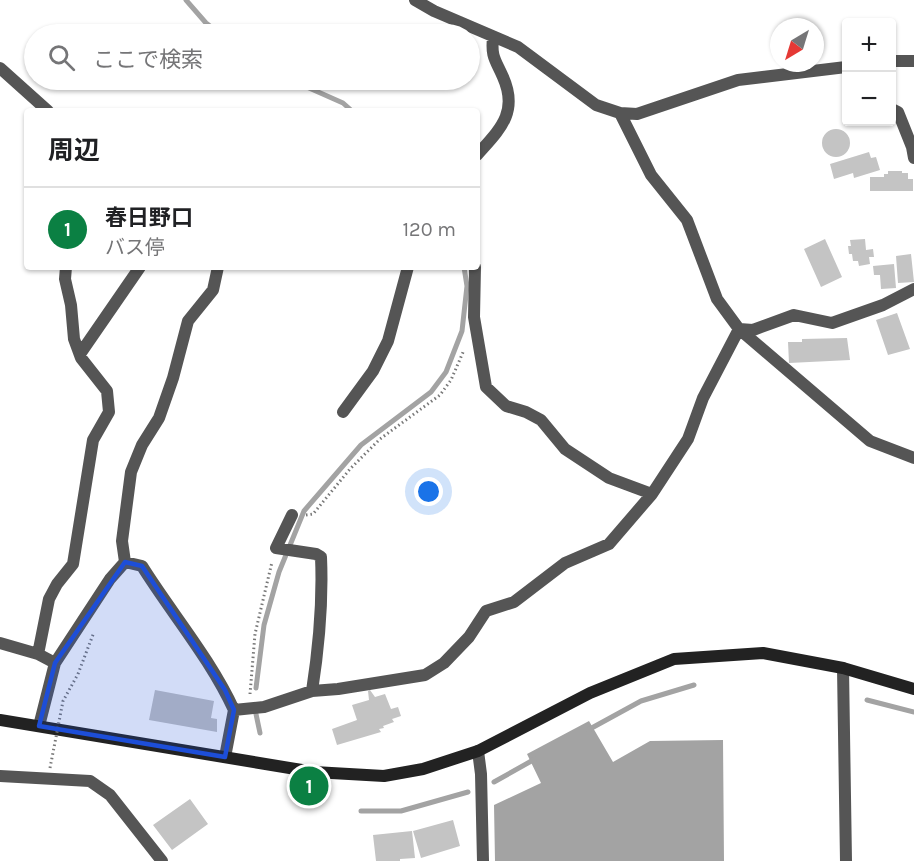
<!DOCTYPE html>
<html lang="ja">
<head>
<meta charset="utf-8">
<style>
  body { margin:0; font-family:Karla,"Noto Sans JP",sans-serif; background:#f6f6f6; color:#202124 }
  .controls { position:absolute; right:18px; top:18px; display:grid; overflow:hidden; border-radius:6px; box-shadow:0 2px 4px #0004 }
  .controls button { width:54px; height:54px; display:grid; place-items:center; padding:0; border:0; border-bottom:2px solid #e0e0e0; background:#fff; color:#202124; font:30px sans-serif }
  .compass { position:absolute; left:770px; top:18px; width:54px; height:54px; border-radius:50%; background:#fff; box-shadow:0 2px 4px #0004; rotate:218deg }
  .you { position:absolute; left:429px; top:492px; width:21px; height:21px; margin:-15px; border:4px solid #fff; border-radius:50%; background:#1a73e8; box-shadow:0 0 0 9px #1a73e833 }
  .badge { display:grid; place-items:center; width:39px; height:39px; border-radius:50%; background:#0b8043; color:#fff; font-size:20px; font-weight:700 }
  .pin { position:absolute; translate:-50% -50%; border:3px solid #fff; box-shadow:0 2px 6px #0006 }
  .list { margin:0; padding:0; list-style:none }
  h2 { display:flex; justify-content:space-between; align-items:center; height:78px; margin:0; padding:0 24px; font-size:26px }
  h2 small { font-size:20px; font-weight:400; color:#757577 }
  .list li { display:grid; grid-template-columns:39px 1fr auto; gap:18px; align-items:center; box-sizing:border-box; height:84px; padding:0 24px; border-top:2px solid #e0e0e0 }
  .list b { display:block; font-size:22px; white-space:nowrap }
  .list p { margin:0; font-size:20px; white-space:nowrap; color:#757577 }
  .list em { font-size:20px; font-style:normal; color:#757577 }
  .icon { flex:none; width:33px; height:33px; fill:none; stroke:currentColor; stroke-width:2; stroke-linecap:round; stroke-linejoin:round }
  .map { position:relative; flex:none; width:914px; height:861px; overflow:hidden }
  .search { position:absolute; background:#fff; box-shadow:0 2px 4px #0004; left:24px; top:24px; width:456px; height:66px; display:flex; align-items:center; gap:15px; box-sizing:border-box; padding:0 21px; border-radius:33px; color:#757577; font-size:22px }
  .panel { position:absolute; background:#fff; box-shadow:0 2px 4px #0004; left:24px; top:108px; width:456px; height:162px; border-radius:6px }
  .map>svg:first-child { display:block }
</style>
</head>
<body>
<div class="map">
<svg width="914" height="861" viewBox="0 0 914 861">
  <rect width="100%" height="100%" fill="#fff"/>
  <path fill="#a3a3a3" d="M589 721 613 762 650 741 723 740 724 861H495L494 805 541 783 527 754Z"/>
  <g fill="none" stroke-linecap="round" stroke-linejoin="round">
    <path stroke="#a3a3a3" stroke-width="5" d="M186 0 206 23 220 34
      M291 80 343 103 352 111
      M256 688 264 625 279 572 304 511 361 445 431 392 446 372 462 331 467 286 464 267
      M867 700 914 712
      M256 714 260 733
      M588 730 641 701 694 685
      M494 782 535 759
      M361 811H401L468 792"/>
  </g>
  <path fill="#c4c4c4" d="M822 143a14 14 0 1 1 28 0a14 14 0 1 1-28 0Z
    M869 152 871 158 876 157 880 170 854 178 853 173 834 179 830 164Z
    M888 171H902V173H908V179H913V191H870V177H884V174H888Z
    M825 239 842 277 821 287 804 249Z
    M865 239 866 250 873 249 874 257H869L870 264 859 266 858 261H853L852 254H849L848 246H851L850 240Z
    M911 254 914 282 898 283 896 256Z
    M894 264 896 288 881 289 880 275H874L873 266Z
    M897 313 910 349 888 355 876 320Z
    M847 338 850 360 789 363 788 342H802V339Z
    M155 690 214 701 211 718 217 719V732L149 720Z
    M370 690 375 697 385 694 391 709 398 707 401 716 392 719 394 722 383 726 384 728 379 729 381 732 337 745 332 729 357 720 352 705 369 700 368 691Z
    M190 799 208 824 172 850 153 825Z
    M453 820 460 846 421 858 413 831Z
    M412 831 415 858 400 859V861H376L373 835Z"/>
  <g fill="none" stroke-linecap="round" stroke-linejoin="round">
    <path stroke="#777" stroke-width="3" stroke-dasharray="1.5 3" stroke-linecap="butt" d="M306 515 313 514 350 469 380 439 440 395 451 380 464 350
      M78 674 94 632
      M250 694 255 634 272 562"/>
    <path stroke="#555" stroke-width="12" d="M415 0 434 11 518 47 596 105 620 113 637 114 738 80 846 67
      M892 61H914
      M0 68 48 111
      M892 109 898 112 912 147 914 158
      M620 113 651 175 687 220 717 299 739 329 870 441 914 458
      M477 155C499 130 519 113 503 77 495 59 491 57 493 37
      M475 267 474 317 486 387 506 406 526 412 541 420 565 449 609 478 652 494
      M739 329 753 330 794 315 832 323 883 305 914 289
      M80 354 140 267
      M343 412 373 371 388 341 408 267
      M292 515 276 548 316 554 321 557C323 602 319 646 312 691
      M125 562 142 566C172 614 210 658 234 710L264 707 312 691 338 689 425 675 444 663 469 637 486 611 514 602 565 563 609 544 652 494 688 439 703 398 739 329
      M0 643 38 654 55 663
      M38 654 49 599 57 584 73 564 93 440 109 412 107 391 81 358 74 339 71 305 65 279 66 267
      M843 668 846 861
      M39 726 55 663 110 579 125 562 122 541 131 472 142 445 159 418 173 378 188 321 213 290 218 267
      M478 751 481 774 483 861
      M225 757 234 710
      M0 776 90 781 110 795 162 861"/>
    <path stroke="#222" stroke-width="12" d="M0 720 314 772 384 776 423 769 478 751 590 693 674 659 763 653 843 668 914 689"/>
    <path stroke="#777" stroke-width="3" stroke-dasharray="1.5 3" stroke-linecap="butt" d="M50 768 63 701 78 674"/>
  </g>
  <path fill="#1d4ed8" fill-opacity="0.2" stroke="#1d4ed8" stroke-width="4.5" stroke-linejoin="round" d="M125 562 142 566 225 690 234 710 225 757 39 726 55 663Z"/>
</svg>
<div class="controls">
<button>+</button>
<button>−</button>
</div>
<svg class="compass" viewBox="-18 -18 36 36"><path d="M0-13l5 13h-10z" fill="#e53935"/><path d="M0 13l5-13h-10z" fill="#757577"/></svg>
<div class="you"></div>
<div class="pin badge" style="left:309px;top:786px">1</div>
<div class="search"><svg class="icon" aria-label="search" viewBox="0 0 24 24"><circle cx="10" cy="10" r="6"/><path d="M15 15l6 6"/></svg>ここで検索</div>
<section class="panel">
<h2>周辺<small></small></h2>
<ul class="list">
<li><span class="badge">1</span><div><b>春日野口</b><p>バス停</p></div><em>120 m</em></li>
</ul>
</section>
</div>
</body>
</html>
